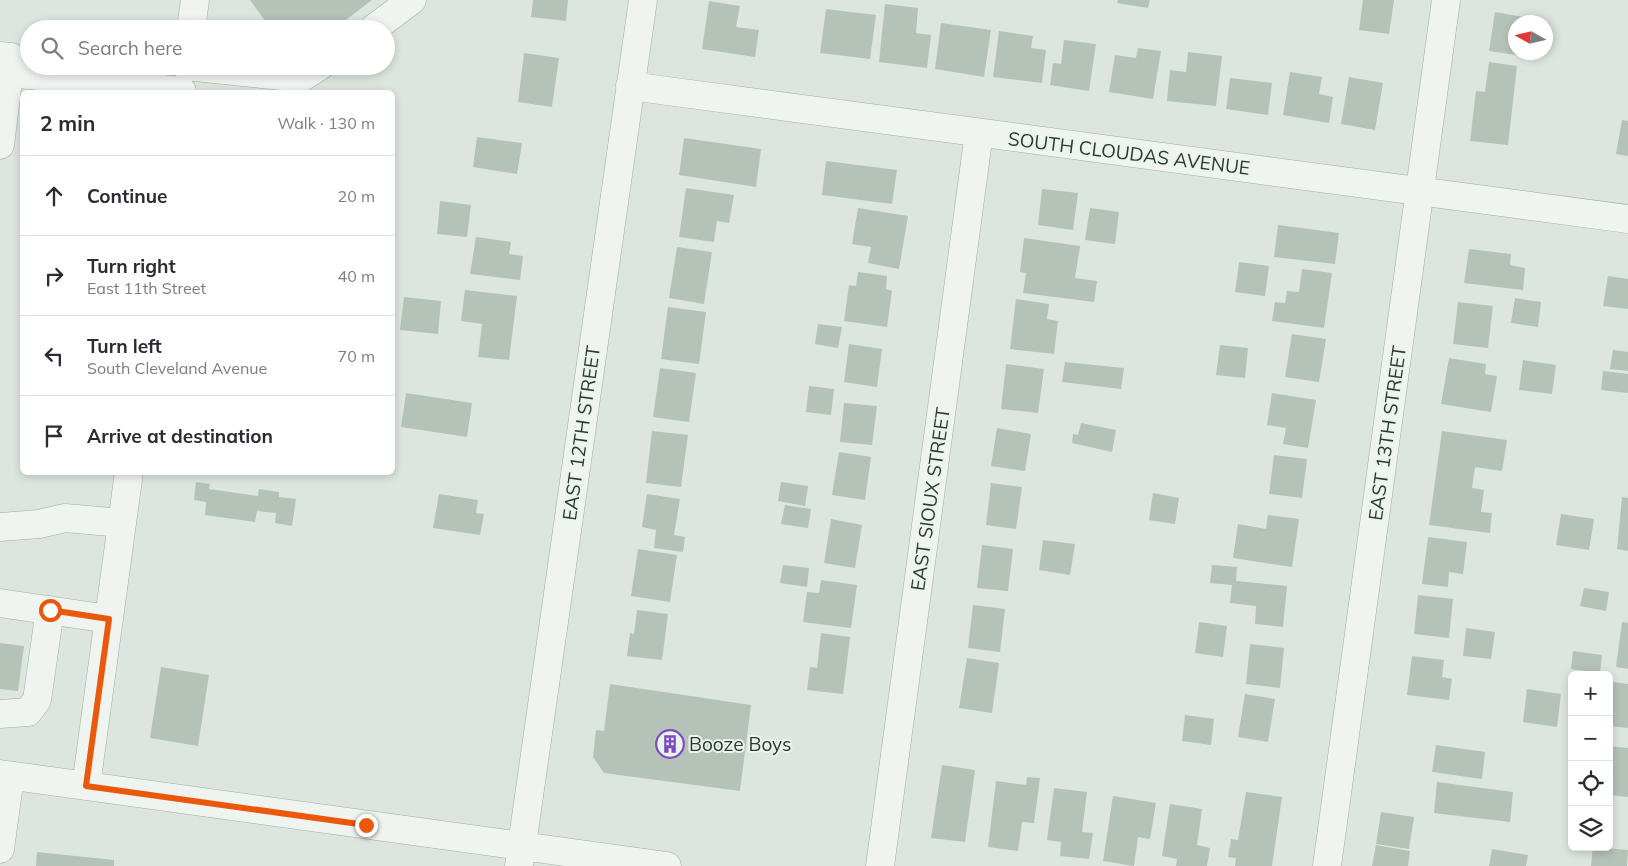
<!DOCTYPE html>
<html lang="en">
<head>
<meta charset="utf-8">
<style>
  body { margin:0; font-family:Mulish,sans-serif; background:#f2f2f3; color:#2b2b33 }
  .controls { position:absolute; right:15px; bottom:15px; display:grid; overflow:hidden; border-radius:8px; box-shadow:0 2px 8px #0003 }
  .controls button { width:45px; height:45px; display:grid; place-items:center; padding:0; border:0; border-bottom:1px solid #e1e1e2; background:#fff; color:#2b2b33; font:25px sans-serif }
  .compass { position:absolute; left:1508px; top:15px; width:45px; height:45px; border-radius:50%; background:#fff; box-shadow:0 2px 8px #0003; rotate:278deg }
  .stop { position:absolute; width:15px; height:15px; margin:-11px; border:4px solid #ea580c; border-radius:50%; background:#fff }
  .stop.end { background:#ea580c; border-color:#fff; box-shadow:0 1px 5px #0008 }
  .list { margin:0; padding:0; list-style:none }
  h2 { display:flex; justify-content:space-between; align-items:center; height:65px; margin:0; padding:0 20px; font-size:21px }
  h2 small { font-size:16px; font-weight:400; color:#7c7c81 }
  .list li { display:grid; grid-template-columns:32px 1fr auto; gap:15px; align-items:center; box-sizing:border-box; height:80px; padding:0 20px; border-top:1px solid #e1e1e2 }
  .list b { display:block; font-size:19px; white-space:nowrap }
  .list p { margin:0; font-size:16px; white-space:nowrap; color:#7c7c81 }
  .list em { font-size:16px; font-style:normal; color:#7c7c81 }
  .icon { flex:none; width:28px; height:28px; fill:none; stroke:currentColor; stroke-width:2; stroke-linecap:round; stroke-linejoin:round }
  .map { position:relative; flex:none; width:1628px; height:866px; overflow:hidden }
  .search { position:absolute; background:#fff; box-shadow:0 2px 8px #0003; left:20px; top:20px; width:375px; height:55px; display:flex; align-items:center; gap:12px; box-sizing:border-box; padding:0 18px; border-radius:28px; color:#7c7c81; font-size:19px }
  .panel { position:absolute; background:#fff; box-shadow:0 2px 8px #0003; left:20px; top:90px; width:375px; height:385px; border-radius:8px }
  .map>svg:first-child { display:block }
</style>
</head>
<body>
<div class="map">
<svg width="1628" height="866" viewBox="0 0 1628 866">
  <rect width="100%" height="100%" fill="#dde6de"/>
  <path fill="#b5c2b7" d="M250 0H372L334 29H271Z
    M533 0H568L566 21 531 17Z
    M1118 0H1150L1148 8 1117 3Z
    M1363 0H1394L1389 34 1359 30Z
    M709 1 740 6 736 27 759 30 755 57 702 49Z
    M885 4 918 8 916 33 931 35 927 68 879 62Z
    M826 9 876 15 870 59 820 53Z
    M1495 12 1529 18 1528 22H1516V52H1523V56L1489 51Z
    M941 23 991 30 984 77 935 69Z
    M999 31 1033 36 1031 48 1046 50 1042 83 993 77Z
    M1064 40 1096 44 1089 91 1050 85 1053 63 1061 64Z
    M1138 48 1161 51 1153 99 1109 92 1115 55 1136 58Z
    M1188 52 1222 56 1216 106 1167 101 1170 70 1186 72Z
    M524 53 559 58 552 107 518 102Z
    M1489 62 1517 66 1508 145 1470 141 1476 91 1485 92Z
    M1290 72 1322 77 1319 94 1333 97 1329 123 1283 115Z
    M1349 77 1383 83 1375 130 1341 124Z
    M1230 78 1272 83 1268 115 1226 109Z
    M1622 120 1628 121V156L1616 154Z
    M477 137 522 143 517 174 473 167Z
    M684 138 761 149 756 187 679 175Z
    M826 161 897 170 892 204 822 195Z
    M686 188 734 195 729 223 717 221 714 242 679 237Z
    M1042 189 1078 193 1073 230 1038 225Z
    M440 201 471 205 467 237 437 234Z
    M858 208 908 216 899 269 868 263 871 247 852 244Z
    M1090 208 1119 212 1115 244 1085 240Z
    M1278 225 1339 233 1335 264 1274 257Z
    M476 237 511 242 509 254 523 256 520 280 470 274Z
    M1024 238 1080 246 1075 278 1097 281 1094 302 1023 293 1026 273 1020 272Z
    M677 247 712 252 704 304 669 298Z
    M1469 249 1511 254 1510 265 1525 268 1523 290 1464 283Z
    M1239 262 1269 266 1265 296 1235 292Z
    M1302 269 1332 273 1324 328 1272 321 1275 302 1285 303 1287 291 1299 292Z
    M858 272 887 276 886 289 892 291 887 327 844 321 849 285 856 286Z
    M1608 276 1628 279V309L1603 306Z
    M465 290 517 296 509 360 478 357 482 324 461 321Z
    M404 297 441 301 438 334 400 330Z
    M1515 298 1541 302 1538 327 1511 323Z
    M1016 299 1049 304 1047 319 1058 321 1054 354 1010 349Z
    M1458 302 1493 306 1488 348 1453 344Z
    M668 307 706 312 699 364 661 359Z
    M818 324 842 327 838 348 815 344Z
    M1292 334 1326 339 1319 382 1285 377Z
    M849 344 882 349 877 387 844 382Z
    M1220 345 1248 348 1245 378 1216 375Z
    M1613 350 1628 352V371L1610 369Z
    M1449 358 1486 364 1485 374 1497 376 1491 412 1441 404Z
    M1523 360 1556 365 1552 394 1519 390Z
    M1065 362 1124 368 1121 389 1062 382Z
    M1006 364 1044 369 1038 413 1001 409Z
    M660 368 696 373 689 422 653 417Z
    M1603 371 1628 374V393L1601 390Z
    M809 386 834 389 831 415 806 412Z
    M406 393 472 403 467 437 401 427Z
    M1272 393 1316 400 1308 448 1283 444 1286 428 1267 425Z
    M844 403 877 406 872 445 840 442Z
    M1081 423 1116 430 1112 452 1072 443 1073 434 1078 435Z
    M997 428 1031 434 1025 471 991 466Z
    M652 431 688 435 681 487 646 483Z
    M1442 431 1507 440 1502 471 1475 467 1472 488 1484 490 1481 512 1492 513 1490 533 1429 525Z
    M839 452 871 457 865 500 832 495Z
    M1274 455 1307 459 1302 498 1269 494Z
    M196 482 210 484 209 489 258 496 259 489 279 492V497L296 499 292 526 275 523 276 513 257 511 255 522 205 515 206 502 194 500Z
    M781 482 808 486 805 506 778 501Z
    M991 483 1022 487 1016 529 986 525Z
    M1153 493 1179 498 1175 524 1149 520Z
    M439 494 478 500 476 513 484 514 480 535 433 528Z
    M647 494 680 499 674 535 685 537 683 552 654 548 656 530 642 527Z
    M1622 497 1628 498V551L1617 549Z
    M785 505 811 509 808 528 781 524Z
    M1561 514 1594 519 1589 550 1556 545Z
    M1268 515 1299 519 1292 567 1233 558 1238 524 1266 529Z
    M831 519 862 525 855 568 824 563Z
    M1428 537 1467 542 1463 574 1449 572 1448 587 1422 584Z
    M1043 540 1075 544 1070 575 1039 570Z
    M982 545 1013 549 1008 591 977 588Z
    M638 549 677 555 670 602 631 596Z
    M783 565 809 568 807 587 780 583Z
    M1212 565 1237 567 1236 581 1287 586 1283 627 1255 624 1256 606 1230 603 1232 585 1210 583Z
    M821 580 857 585 851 628 803 622 807 592 819 593Z
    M1584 588 1609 592 1606 611 1580 606Z
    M1418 595 1453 599 1449 638 1414 634Z
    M973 605 1005 609 1000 652 968 648Z
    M637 610 668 614 662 660 627 656 630 633 634 634Z
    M1199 622 1227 626 1223 657 1195 653Z
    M1622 622 1628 623V669L1616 667Z
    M1466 628 1495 632 1491 659 1463 656Z
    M821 633 850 637 843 694 807 690 810 667 817 668Z
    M0 643 24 646 18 691 0 689Z
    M1250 644 1284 648 1280 688 1246 684Z
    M1573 651 1602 655 1600 673 1571 669Z
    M1412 656 1444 660 1442 677 1452 679 1449 700 1407 695Z
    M967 658 999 663 992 713 959 708Z
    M161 667 209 675 198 746 150 738Z
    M1613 682 1628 684V728L1609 726V693L1612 694Z
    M610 684 751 705 740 791 604 773 593 757 596 730 604 731Z
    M1527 689 1561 694 1557 727 1523 722Z
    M1245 694 1275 699 1268 742 1238 737Z
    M1185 715 1214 719 1211 745 1182 741Z
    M1436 745 1485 752 1482 779 1432 772Z
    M1609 746 1628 748V797L1609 795Z
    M942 765 975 770 965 842 931 838Z
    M1027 777 1040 778 1034 823 1022 822 1018 851 988 847 996 781 1026 785Z
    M1437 782 1513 792 1510 822 1434 813Z
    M1054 788 1087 792 1082 832 1093 833 1089 859 1060 856 1061 842 1047 840Z
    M1246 792 1282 797 1272 866H1235L1236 858 1228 857 1231 839 1238 840Z
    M1113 796 1156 803 1150 839 1138 837 1134 866 1103 861Z
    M1170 804 1202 809 1197 845 1210 848 1207 866H1176L1177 859 1162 856Z
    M1381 812 1414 817 1409 849 1376 844Z
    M1376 845 1410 851 1408 866H1372Z
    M1593 847 1628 850 1627 866H1591Z
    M1492 849 1528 855 1526 866H1489Z
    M37 852 114 860V866H36Z"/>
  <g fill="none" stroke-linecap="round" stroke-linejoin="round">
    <defs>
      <path id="minor" d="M191 29 195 0
        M373 29 412 0
        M0 56 11 57 0 145
        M186 66 301 78 320 66
        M10 73 182 91
        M630 86 1628 219
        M0 527 39 524 65 518 122 523
        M0 603 109 619
        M0 714 28 712 37 700 50 610
        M0 774 667 866
        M86 786 129 472
        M0 849 10 776
        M519 866 643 0
        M880 866 979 133
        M1327 866 1446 0"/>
    </defs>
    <use href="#minor" stroke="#9faca1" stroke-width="29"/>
    <use href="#minor" stroke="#eff4f0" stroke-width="28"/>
  </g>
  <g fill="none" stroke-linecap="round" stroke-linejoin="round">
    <path stroke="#ea580c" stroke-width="6" d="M50 610 109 619 86 786 366 825"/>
  </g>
  <defs>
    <symbol id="building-ring" viewBox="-11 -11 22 22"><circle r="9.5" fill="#ecf3ed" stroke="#7c4bc1" stroke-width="1.5"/><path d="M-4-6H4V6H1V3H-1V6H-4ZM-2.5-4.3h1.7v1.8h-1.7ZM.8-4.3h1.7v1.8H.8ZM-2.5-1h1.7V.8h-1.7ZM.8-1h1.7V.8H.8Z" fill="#7c4bc1"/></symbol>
  </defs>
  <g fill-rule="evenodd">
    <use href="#building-ring" x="654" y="728" width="32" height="32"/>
  </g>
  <g text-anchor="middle" stroke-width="4" stroke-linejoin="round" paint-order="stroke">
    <g font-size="19" fill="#283b2c" stroke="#ecf3ed">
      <text transform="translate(1129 153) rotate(7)" y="7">SOUTH CLOUDAS AVENUE</text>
      <text transform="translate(581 433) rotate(-82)" y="7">EAST 12TH STREET</text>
      <text transform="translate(1387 433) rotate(-82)" y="7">EAST 13TH STREET</text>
      <text transform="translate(930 499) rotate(-82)" y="7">EAST SIOUX STREET</text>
    </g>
    <g font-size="19" fill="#283b2c" stroke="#ecf3ed" text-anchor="start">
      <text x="689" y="751">Booze Boys</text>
    </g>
  </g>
</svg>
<div class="controls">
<button>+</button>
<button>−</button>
<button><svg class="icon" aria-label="locate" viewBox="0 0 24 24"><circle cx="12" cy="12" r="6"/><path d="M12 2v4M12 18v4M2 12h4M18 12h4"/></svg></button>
<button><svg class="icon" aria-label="layers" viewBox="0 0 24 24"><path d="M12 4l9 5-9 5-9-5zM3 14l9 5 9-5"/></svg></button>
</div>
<svg class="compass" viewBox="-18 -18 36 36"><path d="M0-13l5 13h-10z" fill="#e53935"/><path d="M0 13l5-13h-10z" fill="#7c7c81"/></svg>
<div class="stop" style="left:50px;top:610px"></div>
<div class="stop end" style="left:366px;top:825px"></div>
<div class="search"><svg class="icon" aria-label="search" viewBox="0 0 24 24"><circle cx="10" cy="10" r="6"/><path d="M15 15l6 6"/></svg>Search here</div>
<section class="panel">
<h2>2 min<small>Walk · 130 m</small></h2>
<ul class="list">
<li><svg class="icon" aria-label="ahead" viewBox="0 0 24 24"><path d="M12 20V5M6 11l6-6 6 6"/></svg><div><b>Continue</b></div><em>20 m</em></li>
<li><svg class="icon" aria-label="right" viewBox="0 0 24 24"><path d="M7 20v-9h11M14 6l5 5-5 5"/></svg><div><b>Turn right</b><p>East 11th Street</p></div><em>40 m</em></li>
<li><svg class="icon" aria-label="left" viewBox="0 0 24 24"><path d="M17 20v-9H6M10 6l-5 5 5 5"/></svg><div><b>Turn left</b><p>South Cleveland Avenue</p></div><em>70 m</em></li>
<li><svg class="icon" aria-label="arrive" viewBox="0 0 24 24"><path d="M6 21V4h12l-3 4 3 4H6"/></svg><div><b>Arrive at destination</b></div></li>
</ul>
</section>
</div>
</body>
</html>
